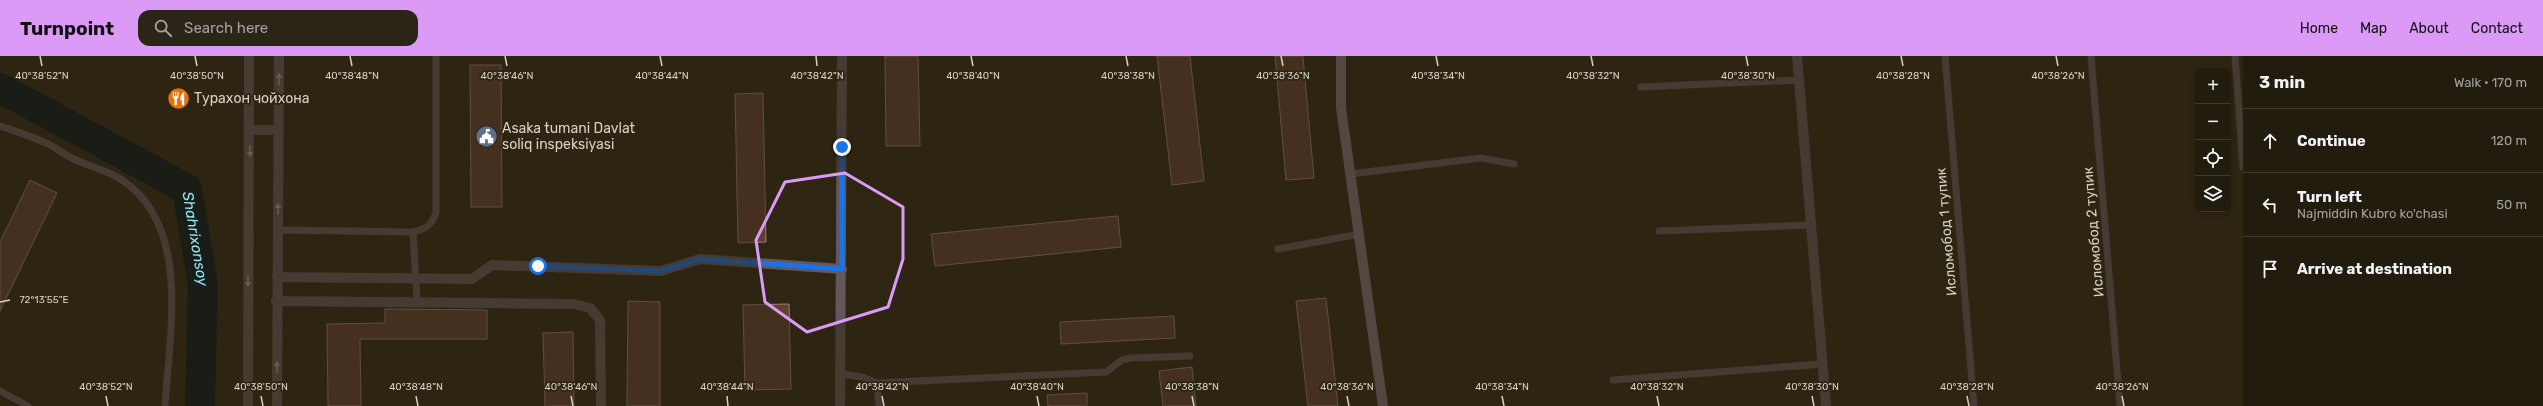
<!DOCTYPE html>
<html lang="en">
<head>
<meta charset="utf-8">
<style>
  body { margin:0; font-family:Rubik,sans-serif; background:#2a2517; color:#f1f3f6 }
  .controls { position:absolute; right:12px; top:12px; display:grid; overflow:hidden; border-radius:8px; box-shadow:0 2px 6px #0003 }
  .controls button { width:36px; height:36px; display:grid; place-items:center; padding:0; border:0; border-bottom:1px solid #3f3a2e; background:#221c0e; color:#f1f3f6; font:20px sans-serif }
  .stop { position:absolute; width:12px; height:12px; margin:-9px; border:3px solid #1a73e8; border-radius:50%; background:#fff }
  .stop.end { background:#1a73e8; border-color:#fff; box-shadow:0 1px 4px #0008 }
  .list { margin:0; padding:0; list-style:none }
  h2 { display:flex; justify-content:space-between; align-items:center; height:52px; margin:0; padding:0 16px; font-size:17px }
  h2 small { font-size:13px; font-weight:400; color:#a2a19e }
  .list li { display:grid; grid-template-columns:26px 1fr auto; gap:12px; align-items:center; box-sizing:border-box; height:64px; padding:0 16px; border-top:1px solid #3f3a2e }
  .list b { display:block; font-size:15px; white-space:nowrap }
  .list p { margin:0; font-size:13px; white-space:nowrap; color:#a2a19e }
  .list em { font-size:13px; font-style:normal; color:#a2a19e }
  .icon { flex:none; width:22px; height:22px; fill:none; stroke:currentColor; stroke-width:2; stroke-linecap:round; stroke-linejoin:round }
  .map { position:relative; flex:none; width:2243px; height:350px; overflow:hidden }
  header { display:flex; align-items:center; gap:24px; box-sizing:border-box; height:56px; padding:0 20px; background:#da9af6; color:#111 }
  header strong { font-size:19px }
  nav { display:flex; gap:22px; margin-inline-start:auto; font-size:14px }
  .search { width:280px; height:36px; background:#2a2517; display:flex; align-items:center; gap:10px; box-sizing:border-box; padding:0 14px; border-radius:12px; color:#a2a19e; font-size:15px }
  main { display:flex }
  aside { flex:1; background:#221c0e }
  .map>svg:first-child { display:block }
</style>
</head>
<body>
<header>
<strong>Turnpoint</strong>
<div class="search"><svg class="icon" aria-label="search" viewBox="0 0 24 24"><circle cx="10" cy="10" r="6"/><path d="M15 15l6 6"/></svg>Search here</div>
<nav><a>Home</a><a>Map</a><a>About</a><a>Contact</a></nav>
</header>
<main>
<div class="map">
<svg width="2243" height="350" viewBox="0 0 2243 350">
  <rect width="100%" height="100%" fill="#2e2512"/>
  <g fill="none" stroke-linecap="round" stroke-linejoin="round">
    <path stroke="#001419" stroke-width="30" id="s1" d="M0 32 187 133 203 229 200 350"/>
  </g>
  <path fill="#633f32" stroke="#9c8279" d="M885 0H918L920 90H886Z
    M1157 0H1190L1204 125 1172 129Z
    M1275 0H1303L1314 122 1286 124Z
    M470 9H501L502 151H471Z
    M763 37 766 186 738 187 735 38Z
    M30 124 57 137 0 255V186Z
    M1118 160 1121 191 935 210 931 178Z
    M1326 242 1338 350H1308L1296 245Z
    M628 245 660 246V350H627Z
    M789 248 791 333 745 334 743 249Z
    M385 253 487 254V283H360L361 350H328L327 268 385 267Z
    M1174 260 1175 282 1061 288 1060 266Z
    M573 276 574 350H545L543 277Z
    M1192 311 1196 350H1163L1159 315Z
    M1087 337V350H1048L1047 339Z"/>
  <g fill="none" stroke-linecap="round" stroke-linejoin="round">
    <path stroke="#62575c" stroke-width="7" d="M1945 0 1974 350
      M2091 0 2120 350
      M2235 0 2243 111
      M1641 31 1799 24
      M0 70C15 75 31 80 46 87 56 91 64 99 74 103 90 111 107 114 122 124 192 170 169 279 165 350
      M1351 118 1481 102 1514 108
      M277 174 413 176C426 173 431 170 436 157V0
      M1659 175 1811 169
      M413 176 417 245
      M1278 193 1360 178
      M841 318 862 321 877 327 879 350
      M1613 324 1822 308
      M877 327 1106 316 1122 304 1131 302 1190 300
      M0 335 28 350"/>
    <path stroke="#62575c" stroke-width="10" d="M1797 0 1826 350
      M250 74H279
      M277 221 472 223 492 209 661 215 700 203 842 213
      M276 245 573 248 590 252 600 264 601 350
      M248 350 249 0
      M277 350 279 0
      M840 350 842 0"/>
    <path stroke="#83727a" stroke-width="10" d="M1341 0V52L1383 350"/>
  </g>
  <defs><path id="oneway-solid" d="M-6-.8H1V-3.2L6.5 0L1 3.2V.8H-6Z"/></defs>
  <g fill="#a8a09b">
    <use href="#oneway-solid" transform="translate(279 23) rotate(-89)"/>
    <use href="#oneway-solid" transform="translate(250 95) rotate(91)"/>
    <use href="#oneway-solid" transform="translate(278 153) rotate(-89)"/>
    <use href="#oneway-solid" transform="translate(248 225) rotate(90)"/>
    <use href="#oneway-solid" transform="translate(277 311) rotate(-91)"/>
  </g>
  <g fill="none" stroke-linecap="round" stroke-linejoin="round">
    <path stroke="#1a73e8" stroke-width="5" d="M538 210 661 215 700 203 842 213V91"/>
  </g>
  <path d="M0 0H2243V350H0ZM845 117 903 151V203L888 251 807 276 765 246 756 184 785 126Z" fill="#2e2512" fill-opacity=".55" fill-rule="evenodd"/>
  <path fill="none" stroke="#da9af6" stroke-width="3" stroke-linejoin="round" d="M845 117 903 151V203L888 251 807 276 765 246 756 184 785 126Z"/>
  <path fill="none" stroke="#d7d1c5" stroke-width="1.5" d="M40 0 42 10M195 0 197 10M350 0 352 10M505 0 507 10M660 0 662 10M816 0 817 10M971 0 973 10M1126 0 1128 10M1281 0 1283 10M1436 0 1438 10M1591 0 1593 10M1746 0 1748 10M1901 0 1903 10M2056 0 2058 10M0 246 10 244M106 340 108 350M261 340 263 350M416 340 418 350M571 340 573 350M727 340 728 350M882 340 884 350M1037 340 1039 350M1192 340 1194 350M1347 340 1349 350M1502 340 1504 350M1657 340 1659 350M1812 340 1814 350M1967 340 1969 350M2122 340 2124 350"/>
  <defs>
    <symbol id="restaurant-disc" viewBox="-11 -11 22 22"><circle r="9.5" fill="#e8710a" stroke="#2e2512"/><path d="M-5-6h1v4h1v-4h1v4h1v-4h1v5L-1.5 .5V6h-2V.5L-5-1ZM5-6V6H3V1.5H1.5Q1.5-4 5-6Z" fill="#fff"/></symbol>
    <symbol id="civic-disc" viewBox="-11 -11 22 22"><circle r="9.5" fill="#5c6f8a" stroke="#2e2512"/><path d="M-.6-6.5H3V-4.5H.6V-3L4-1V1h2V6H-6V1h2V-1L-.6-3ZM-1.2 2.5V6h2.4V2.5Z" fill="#fff"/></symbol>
  </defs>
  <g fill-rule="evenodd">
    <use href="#restaurant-disc" x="166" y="30" width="25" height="25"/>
    <use href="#civic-disc" x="474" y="68" width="25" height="25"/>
  </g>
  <g text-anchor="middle" stroke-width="3.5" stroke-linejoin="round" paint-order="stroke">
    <g font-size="14" fill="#d7d1c5" stroke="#2e2512" text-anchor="start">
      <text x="194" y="47">Турахон чойхона</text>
      <text x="502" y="77">Asaka tumani Davlat<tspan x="502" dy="16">soliq inspeksiyasi</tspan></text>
    </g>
    <g font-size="14" fill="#d7d1c5" stroke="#2e2512">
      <text transform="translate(1946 176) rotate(-95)" y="5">Исломобод 1 тупик</text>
      <text transform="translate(2093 176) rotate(-95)" y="5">Исломобод 2 тупик</text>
    </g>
    <g font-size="15" font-style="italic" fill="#90e4f6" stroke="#2e2512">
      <text dy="5" stroke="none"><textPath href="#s1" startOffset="263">Shahrixonsoy</textPath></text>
    </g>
  </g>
  <g font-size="10" text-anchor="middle" fill="#d7d1c5" stroke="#2e2512" stroke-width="3.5" stroke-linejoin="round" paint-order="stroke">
    <text x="42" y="23">40°38'52"N</text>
    <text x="197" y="23">40°38'50"N</text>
    <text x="352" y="23">40°38'48"N</text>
    <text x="507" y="23">40°38'46"N</text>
    <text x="662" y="23">40°38'44"N</text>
    <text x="817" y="23">40°38'42"N</text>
    <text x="973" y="23">40°38'40"N</text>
    <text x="1128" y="23">40°38'38"N</text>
    <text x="1283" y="23">40°38'36"N</text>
    <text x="1593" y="23">40°38'32"N</text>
    <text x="1748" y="23">40°38'30"N</text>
    <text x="2058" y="23">40°38'26"N</text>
    <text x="1438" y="23">40°38'34"N</text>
    <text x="1903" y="23">40°38'28"N</text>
    <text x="44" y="247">72°13'55"E</text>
    <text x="106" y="334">40°38'52"N</text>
    <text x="261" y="334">40°38'50"N</text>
    <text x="416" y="334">40°38'48"N</text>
    <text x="571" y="334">40°38'46"N</text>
    <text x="727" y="334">40°38'44"N</text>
    <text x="882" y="334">40°38'42"N</text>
    <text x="1037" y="334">40°38'40"N</text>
    <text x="1192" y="334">40°38'38"N</text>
    <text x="1347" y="334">40°38'36"N</text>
    <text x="1502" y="334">40°38'34"N</text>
    <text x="1657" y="334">40°38'32"N</text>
    <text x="1812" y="334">40°38'30"N</text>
    <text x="1967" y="334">40°38'28"N</text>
    <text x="2122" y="334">40°38'26"N</text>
  </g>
</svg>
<div class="controls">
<button>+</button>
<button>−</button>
<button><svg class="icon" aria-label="locate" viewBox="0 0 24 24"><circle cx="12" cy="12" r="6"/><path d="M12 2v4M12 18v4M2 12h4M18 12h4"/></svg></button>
<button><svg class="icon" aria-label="layers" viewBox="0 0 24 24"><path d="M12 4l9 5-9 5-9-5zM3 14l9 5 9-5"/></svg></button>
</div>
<div class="stop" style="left:538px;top:210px"></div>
<div class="stop end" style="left:842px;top:91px"></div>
</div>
<aside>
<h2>3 min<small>Walk · 170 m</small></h2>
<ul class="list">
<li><svg class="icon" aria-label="ahead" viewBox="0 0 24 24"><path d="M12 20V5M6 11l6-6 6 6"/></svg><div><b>Continue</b></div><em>120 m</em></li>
<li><svg class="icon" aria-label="left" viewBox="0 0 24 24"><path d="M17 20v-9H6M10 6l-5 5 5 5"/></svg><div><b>Turn left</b><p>Najmiddin Kubro ko'chasi</p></div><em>50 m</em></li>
<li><svg class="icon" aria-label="arrive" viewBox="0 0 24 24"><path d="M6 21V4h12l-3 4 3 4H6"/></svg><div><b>Arrive at destination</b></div></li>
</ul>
</aside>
</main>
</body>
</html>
